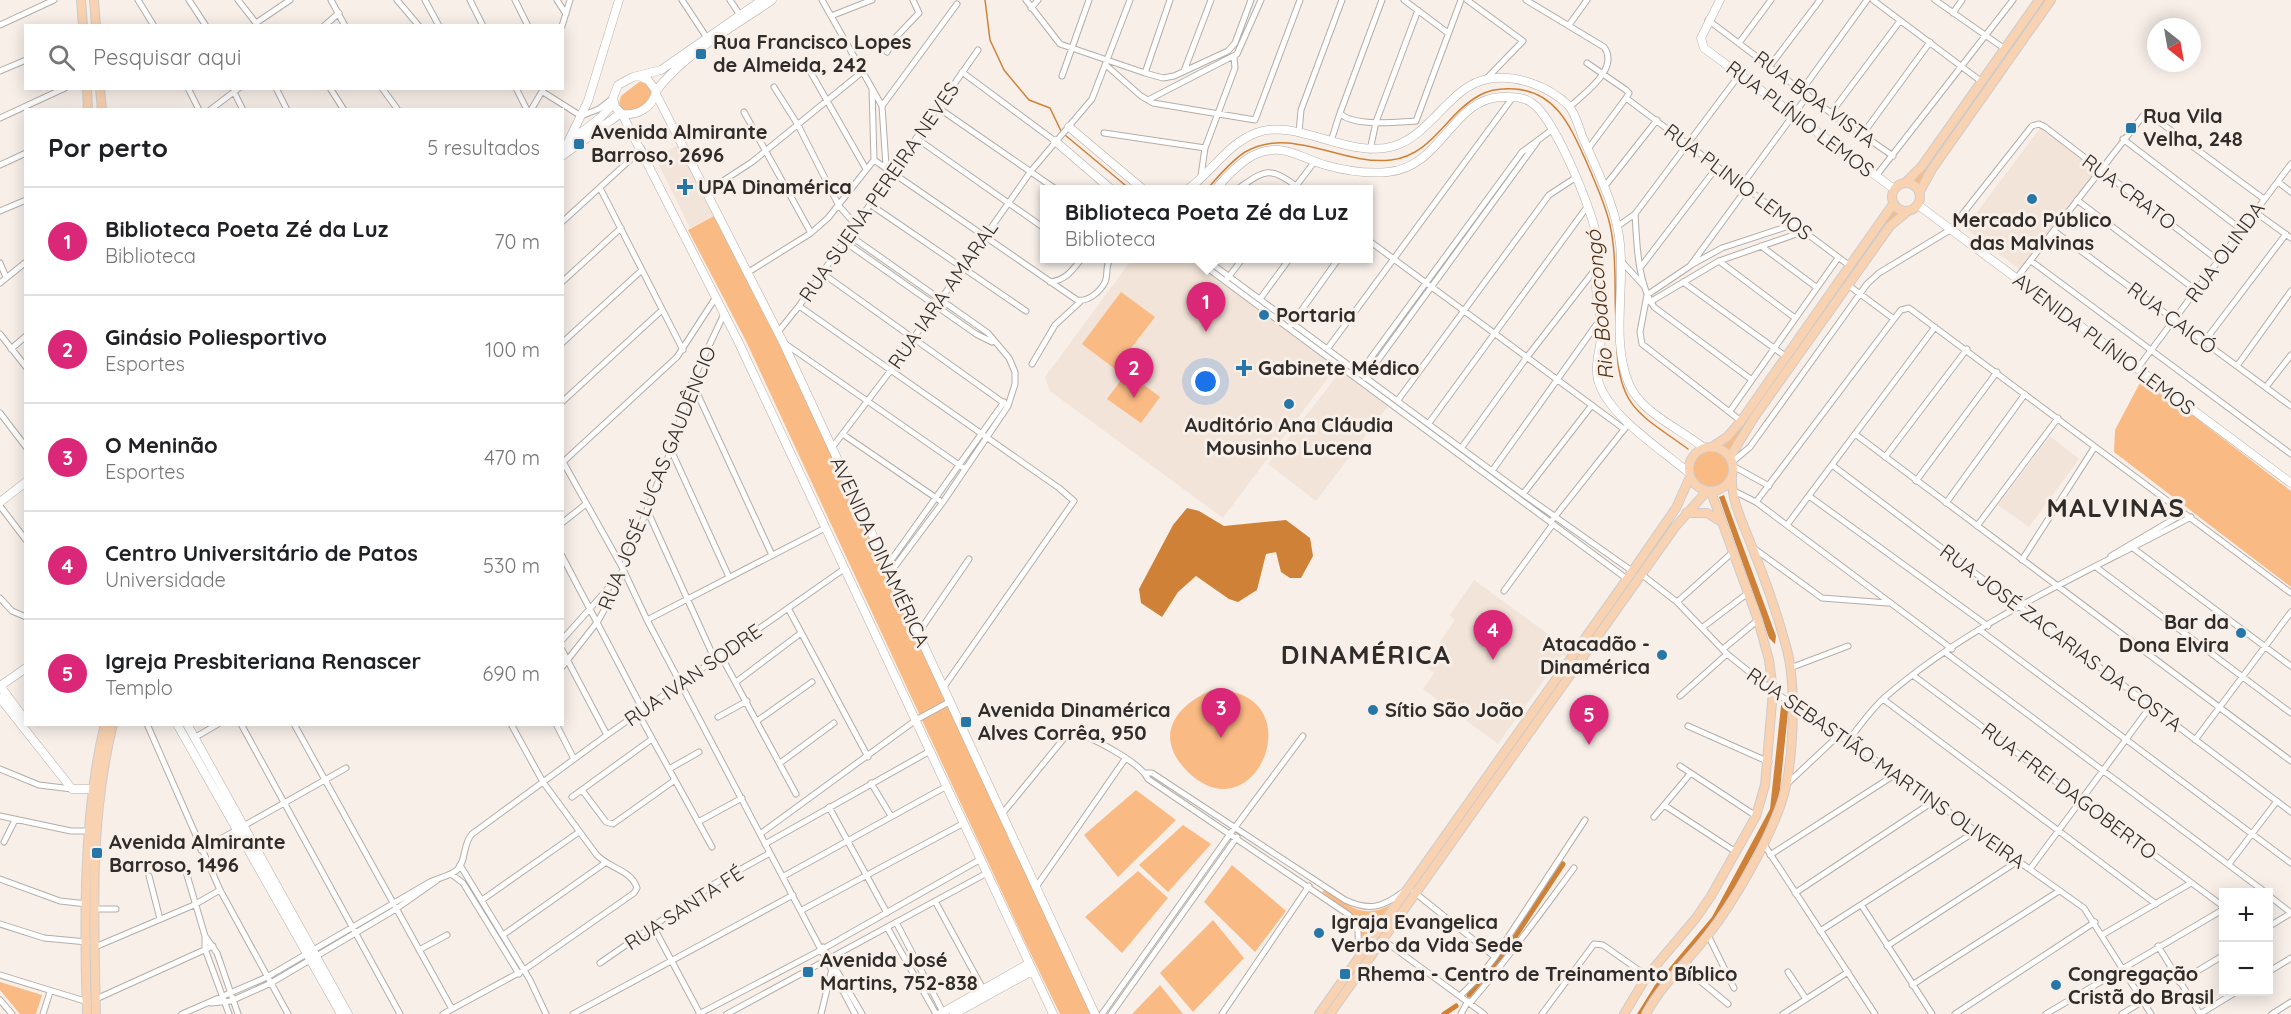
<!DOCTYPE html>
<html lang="pt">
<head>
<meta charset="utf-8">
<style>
  body { margin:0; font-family:Quicksand,sans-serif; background:#f6f6f6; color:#202124 }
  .controls { position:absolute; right:18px; bottom:18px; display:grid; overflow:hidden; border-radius:0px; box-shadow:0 3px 15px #0003 }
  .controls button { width:54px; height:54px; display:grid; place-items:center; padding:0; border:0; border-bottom:2px solid #e0e0e0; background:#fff; color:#202124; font:30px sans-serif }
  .compass { position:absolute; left:2147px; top:18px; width:54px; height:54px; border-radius:50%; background:#fff; box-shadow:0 3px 15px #0003; rotate:149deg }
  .you { position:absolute; left:1206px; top:382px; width:21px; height:21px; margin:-15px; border:4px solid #fff; border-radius:50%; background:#1a73e8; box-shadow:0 0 0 9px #1a73e833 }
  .badge { display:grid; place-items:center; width:39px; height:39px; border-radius:50%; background:#db2777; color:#fff; font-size:20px; font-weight:700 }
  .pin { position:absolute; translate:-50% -50px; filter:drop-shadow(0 2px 3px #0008) }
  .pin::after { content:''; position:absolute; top:32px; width:21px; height:18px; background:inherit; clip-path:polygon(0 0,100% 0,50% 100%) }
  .popup { position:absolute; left:1040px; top:185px; width:333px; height:78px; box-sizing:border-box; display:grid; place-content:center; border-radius:0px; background:#fff; filter:drop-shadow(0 2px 4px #0005); font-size:20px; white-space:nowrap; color:#757577 }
  .popup b { font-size:22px; color:#202124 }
  .popup::after { content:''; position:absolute; left:50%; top:100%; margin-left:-12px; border:12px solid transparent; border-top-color:#fff }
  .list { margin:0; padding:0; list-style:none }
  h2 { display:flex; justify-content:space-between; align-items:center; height:78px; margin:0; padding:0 24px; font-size:26px }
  h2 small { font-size:20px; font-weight:400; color:#757577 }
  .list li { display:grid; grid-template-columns:39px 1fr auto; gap:18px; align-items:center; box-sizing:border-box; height:108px; padding:0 24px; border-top:2px solid #e0e0e0 }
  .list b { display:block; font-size:22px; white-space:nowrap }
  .list p { margin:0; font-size:20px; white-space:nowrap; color:#757577 }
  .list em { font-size:20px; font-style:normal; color:#757577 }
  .icon { flex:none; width:33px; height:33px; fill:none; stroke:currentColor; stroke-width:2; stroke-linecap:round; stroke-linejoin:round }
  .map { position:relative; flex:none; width:2291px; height:1014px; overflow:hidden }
  .search { position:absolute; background:#fff; box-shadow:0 3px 15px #0003; left:24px; top:24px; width:540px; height:66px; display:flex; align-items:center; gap:15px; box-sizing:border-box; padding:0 21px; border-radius:0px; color:#757577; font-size:22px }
  .panel { position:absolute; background:#fff; box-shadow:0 3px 15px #0003; left:24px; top:108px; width:540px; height:618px; border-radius:0px }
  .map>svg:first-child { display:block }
</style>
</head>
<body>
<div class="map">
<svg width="2291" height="1014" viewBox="0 0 2291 1014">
  <rect width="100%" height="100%" fill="#f8efe9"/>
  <path fill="#f2e4d8" d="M2041 127 2099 170 2020 270 1965 228Z
    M679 145 714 216 690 228 655 157Z
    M1133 258 1190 259 1336 367 1223 518 1050 391 1045 377Z
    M1344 367 1391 402 1316 501 1268 464Z
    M2050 436 2079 459 2029 527 1998 505Z
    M1474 580 1571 651 1569 656 1562 655 1498 744 1423 689 1434 673 1424 665 1455 620 1450 615Z"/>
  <path fill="#faba84" d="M2040 0H2051L1919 190 1912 183 1908 182Z
    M639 82 649 83 652 87C650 106 640 111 622 110L619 104 621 96Z
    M1893 206 1904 213 1730 455 1726 450 1714 446 1726 440Z
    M714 216 810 405 1094 1014H1060L1026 944 746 341 688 230Z
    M1121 292 1155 317 1115 369 1082 344Z
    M1127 372 1160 397 1141 423 1107 399Z
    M2143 377 2291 491V587L2114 452 2115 430Z
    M1690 469a21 21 0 1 1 42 0a21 21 0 1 1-42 0Z
    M1212 690C1317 688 1256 840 1187 771 1153 736 1175 706 1212 690Z
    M1136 790 1176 820 1118 877 1084 835Z
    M1183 825 1211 844 1168 892 1139 865Z
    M1232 865 1286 911 1255 952 1204 902Z
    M1138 871 1168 898 1122 953 1085 917Z
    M1325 890C1348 905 1362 920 1390 905L1364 942 1357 919 1322 892Z
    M1213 920 1244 958 1193 1012 1160 973Z
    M0 982 42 995 36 1014H20L0 990Z
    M1160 985 1183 1014H1132Z"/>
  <path fill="#cf8237" d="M1724 495 1776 636 1775 644 1769 638 1719 497Z
    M1187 508 1199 511 1224 526 1286 520 1310 538 1313 556 1301 578H1290L1281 572 1276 552 1266 554 1257 590 1238 602 1229 599 1196 576 1178 592 1162 617 1141 603 1139 589 1173 525Z
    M1784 700 1788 712 1778 809 1718 918 1643 1014H1637L1655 985 1712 917 1770 809 1781 706Z"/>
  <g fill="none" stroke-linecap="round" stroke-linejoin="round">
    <path stroke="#cf8237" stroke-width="1.5" d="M985 0 990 40 1004 70 1029 100 1050 108 1061 131
      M1065 135 1131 190
      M1206 190C1218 177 1231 161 1245 152 1293 125 1341 166 1391 160 1433 155 1446 113 1480 95 1491 89 1503 88 1515 89 1557 92 1571 128 1586 161 1595 182 1605 203 1610 225 1617 256 1614 289 1616 320
      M1617 349C1619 409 1643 416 1688 449"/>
    <path stroke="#cf8237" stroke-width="5" d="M1469 995 1509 946 1563 864
      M1444 1014 1456 1006"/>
    <defs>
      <path id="street" d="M138 0 154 26
        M189 0 206 26
        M238 0 256 23 290 0
        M331 0 345 26
        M397 0 419 26
        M425 0 439 26
        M470 0 483 26
        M515 0 528 26
        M557 0 566 14
        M682 0 707 38
        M730 0 740 15
        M822 0 882 106 886 166
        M1026 0 1060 44 1145 73 1163 78 1174 76 1228 51 1235 43 1251 0
        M1382 0 1340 113C1352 127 1398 122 1416 121
        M1404 0 1448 33
        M1467 0 1523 41 1486 79
        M1526 0 1604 47C1620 69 1584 93 1570 107
        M1873 0 1982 82
        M1935 0 2005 49
        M1031 8 1038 0
        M1953 13 1962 0
        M831 16 872 0
        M1708 20 1831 113 1893 156
        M0 25 54 0
        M1569 25 1587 0
        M324 26 339 13
        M562 26 570 0
        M1739 43 1771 0
        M887 52 896 37 919 13 913 0
        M1587 63 1626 90 1629 93 1626 98
        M806 64 866 169
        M1107 66 1141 96 1153 103 1255 120 1300 0
        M1770 66 1820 0
        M0 71 26 60
        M1184 71 1211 0
        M962 72 1055 141
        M1145 73 1170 0
        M1062 76 1089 0
        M774 87 798 125 839 206 856 225
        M188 88 199 110
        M276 88 287 110
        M330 88 344 110
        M382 88 398 110
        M516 88 527 110
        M872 89 874 160
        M1802 90 1867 0
        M234 92 243 110
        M543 92 581 116 599 109 613 98
        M1626 98 1850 266
        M1148 100 1237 54 1261 0
        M882 106 957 4
        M937 107 1057 190
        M210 110 239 88
        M531 110 544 88
        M744 112 811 233
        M1831 113 1900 21
        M0 118 65 88
        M1416 121 1461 0
        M1104 133 1205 148 1235 68 1234 57
        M1299 133 1301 110 1342 0
        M1862 135 1930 42
        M916 138 1044 228
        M2123 139 2242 230
        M1331 141 1340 113
        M1588 149 1626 98
        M1370 150 1376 122 1418 10
        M874 160 1077 300C1088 302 1100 292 1105 282 1109 274 1104 267 1111 258
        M0 165 26 153
        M1201 176 1205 148
        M1876 176 2013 0
        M2278 182 2291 192
        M1742 185 1808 95
        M1605 186 1657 120
        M600 188 683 350
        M1236 190C1263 172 1268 164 1296 186
        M1293 190 1315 161
        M706 192 752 162 862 72
        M2077 200 2197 291
        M871 205 1026 311
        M0 211 26 200
        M2255 212 2291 238
        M1635 214C1637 244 1637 281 1654 307L1752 380
        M562 222 642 149
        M1618 226 1635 214 1740 74
        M2054 231 2291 406
        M849 235 988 333 1009 358 1015 372V384L1008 406 943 502 890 573
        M1368 240 1624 429
        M845 242 976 334 992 342
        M1761 246 1816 287
        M1194 258 1627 579
        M1204 258 1523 494 1632 571
        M1719 261 1795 318
        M2031 261 2291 454
        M1622 262 1644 286
        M0 263 6 277
        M1691 265 1722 248 1795 224
        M1640 268 1717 167
        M747 273 811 233 828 218 874 160
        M822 273 1008 406
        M1227 279 1243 258
        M2016 279 2146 112 2264 199
        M562 282 621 228
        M1050 282C1066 280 1072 271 1082 258
        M1683 282 1785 356
        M0 283 26 262
        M1848 285 1894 319
        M1647 295 1640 332 1642 344 1741 421
        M1647 295 1690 266 1747 188
        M1260 299 1290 258
        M1650 302 1719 261 1805 231
        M799 306 1059 488 1074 501 943 688
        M1291 325 1339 258
        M778 332 799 306 978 50
        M0 334 26 367
        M2204 342 2286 234
        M562 343 642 270
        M784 343 965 469
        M1328 348 1513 97
        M11 349 26 336
        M1032 364 1055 325 1081 301
        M2237 366 2291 291
        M2137 369 2291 164
        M1359 374 1522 152 1553 129
        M1365 378 1537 142
        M692 382 772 555
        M2266 387 2291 355
        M1398 400 1549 195 1575 178
        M562 402 662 310
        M1730 411 1838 258
        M0 413 26 447
        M1429 423 1587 207
        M1855 434 2291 761
        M844 435 939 500
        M1462 447 1527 357 1597 267
        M831 449 891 370 1031 171 1092 99 1130 0
        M671 450 729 577
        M1885 457 1967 349
        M562 460 622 567 647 620 855 1014
        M1732 462 1750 447 1867 284 1879 273 1950 230 2032 126 2039 124 2045 127 2219 261
        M562 463 677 357 716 297
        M1832 465 2291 812
        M1733 466 1769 486
        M1492 471 1599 321
        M1916 481 1997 372
        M1732 490 1756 502 1952 649
        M1523 494 1592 405
        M1809 496 1988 626
        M1756 502 1894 319 1901 310 1909 308 2291 593
        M1946 503 2025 394
        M0 506 26 540
        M647 510 715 660
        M1553 519 1626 427
        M562 523 586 504
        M1787 525 1935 327
        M1977 526 2058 418
        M1752 547 1822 598 1888 603
        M2133 548 2291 666
        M562 556 643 710
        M2111 556 2184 513
        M2022 560 2094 448
        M887 566 1004 402
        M2096 567 2291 713
        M1641 574 1677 602 1727 654 1773 691 1896 774 2084 908 2151 1014
        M1504 591 1553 524
        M0 598 12 611 26 617
        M1677 602 1733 552
        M788 608 868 757
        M647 620 825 528
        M1703 627 1748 593
        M1981 631 2291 863
        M919 632 969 559
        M562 640 619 576
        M1723 649 1758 620
        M562 650 607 735
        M1946 653 2265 892
        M721 656 796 794
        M562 667 598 621 613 594 671 450 692 382 724 314
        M1790 668 1848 646
        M1914 676 2224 907
        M736 682 801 633
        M1680 696 1727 654
        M1883 699 2156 904
        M638 713 712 847
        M718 717 747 701
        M757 721 812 682
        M147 724 220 890 288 1014
        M241 724 400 1014
        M294 724 452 1009
        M556 724 574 759
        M1688 726 1769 762
        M194 738 218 724
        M2195 740 2291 612
        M1848 741C1859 727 1870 711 1883 699 1973 620 2087 573 2191 517
        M780 763 834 723
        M1680 766 1756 816
        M0 769 39 785 72 789
        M669 769 699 752
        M1145 773H1152L1345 900C1369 911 1382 908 1403 892
        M871 783 891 816
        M1788 783 1839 735
        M582 790 606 822 613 824 675 780
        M572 797 652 739
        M1664 805 1736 852
        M829 807 887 913
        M1002 814 1065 737 1072 733C1090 735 1141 763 1148 779L1349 915 1358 931 1359 956
        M0 816 71 831H89
        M1654 817 1690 774
        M698 822 742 798
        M760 834 916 720 949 702
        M4 842 15 820
        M1763 843 1875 1014
        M765 844 930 751
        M201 850 346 768
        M1770 855 1896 774
        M2229 864 2277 801
        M184 865 205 936V949L229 1014
        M460 865 530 980 546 1014
        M2030 869 2150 707
        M451 874 463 883 519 974
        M149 876 160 919
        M784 876 947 786
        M0 879 60 901 87 904
        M1036 887 1125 759
        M1414 892 1495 957
        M1795 893 1934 801
        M2268 895 2291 913
        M482 900 579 832
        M935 901 983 989
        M1862 906 1932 1014
        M95 909H116
        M802 910 964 823
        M896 922 944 1014
        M0 924 44 938 87 942
        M887 927 936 1014
        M2268 927 2291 913
        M654 928 700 1014
        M1820 931 1976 831
        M503 935 605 863
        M1708 935 1734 988
        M2102 935 2191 883
        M205 936 217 953 238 1014
        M1382 939 1484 1014
        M1887 946 2018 861
        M2158 946 2200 1014
        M95 947 194 905 220 890
        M823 947 862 1014
        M419 950 447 935
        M600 963 714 884 770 853
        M1682 966 1728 1004
        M1788 972 1806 999
        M2268 972 2291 958
        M0 975 88 1002
        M2179 982 2224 955
        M1912 985 2059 891
        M1460 996 1481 975 1495 957 1585 820
        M96 999 213 946
        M0 1000 12 1014
        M211 1003 231 1001 271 983 396 909 436 881
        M1470 1003C1507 960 1540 914 1574 868
        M43 1014 50 992
        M182 1014 267 977 430 882C438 878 450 876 457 870 467 860 462 845 472 834L607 735 844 569
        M443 1014 524 970 634 893 637 888C631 869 607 868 596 854L543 782 511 724
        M573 1014 793 895
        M699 1014 821 950 981 859
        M727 1014 987 873
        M821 1014 832 969
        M1102 1014 1230 834 1303 736
        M1111 1014 1237 837
        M1222 1014 1309 886
        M1461 1014 1468 1001
        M1542 1014 1594 944 1603 945 1647 976
        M1783 1014 1848 972
        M1955 1014 2095 922
        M2046 1014 2224 909
        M2122 1014 2143 1001
        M2200 1014 2236 992
        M2272 1014 2291 1002"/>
      <path id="secondary" d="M1720 0 1701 38 1704 48 1894 189
        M639 76 648 80 656 91C653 107 638 116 622 114L615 107 613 98 618 85 633 77 661 70 762 0
        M656 91C686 52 732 28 772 0
        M656 94 783 342 1095 1014
        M622 114 738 341 1053 1014
        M1069 127 1144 190
        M1055 141 1112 190
        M568 142 588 101 619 0
        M562 147 600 118 614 103
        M562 156 621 113
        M1187 190C1212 172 1227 144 1256 133 1296 117 1349 160 1394 146 1431 135 1451 85 1488 79 1516 74 1548 86 1568 105 1575 112 1579 128 1583 138 1598 173 1616 206 1620 244 1625 289 1611 342 1629 384 1642 414 1680 428 1704 448
        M1215 190C1225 178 1238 164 1252 156 1281 141 1298 157 1325 165 1346 171 1366 174 1388 172 1442 167 1452 99 1501 97 1511 97 1523 96 1532 103 1556 119 1599 224 1600 254 1600 265 1597 274 1596 285 1596 303 1604 322 1601 339 1599 352 1595 366 1598 380 1607 415 1662 450 1689 473
        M1918 205 2291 483
        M0 502 26 482
        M0 686 26 721
        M0 686 26 668
        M0 698 72 789H92
        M177 724 341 1014
        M187 724 348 1014
        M940 1014 1028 964
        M954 1014 1032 971"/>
      <path id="primary" d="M81 0 83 26
        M94 0 96 26
        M87 88 88 110
        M100 88 102 110
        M1892 197a14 14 0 1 1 28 0a14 14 0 1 1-28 0Z
        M1905 183 1922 166 2039 0
        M1919 193 1932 169 2051 0
        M1689 469a22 22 0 1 1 44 0a22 22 0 1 1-44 0Z
        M1712 447 1727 437 1741 421 1893 204
        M1730 457 1755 416 1890 226 1907 212
        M1686 513H1707L1722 522
        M87 1014C84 923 83 812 105 724
        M96 1014C94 915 89 821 113 724
        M1319 1014 1627 579 1676 508 1690 477
        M1330 1014 1675 527 1707 491
        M1624 1014 1647 976 1696 918 1711 896 1756 816 1765 785 1773 691 1769 660 1758 620 1711 492
        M1646 1014C1662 984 1687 962 1708 935 1734 902 1767 844 1781 804 1794 767 1797 684 1786 646 1777 613 1765 579 1752 547 1744 525 1731 501 1732 478"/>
    </defs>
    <use href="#street" stroke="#b5ada7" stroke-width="7"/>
    <use href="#secondary" stroke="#b5ada7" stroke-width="9"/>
    <use href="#primary" stroke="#cdcccc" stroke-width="10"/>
    <use href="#street" stroke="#fff" stroke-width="5"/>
    <use href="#secondary" stroke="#fff" stroke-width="8"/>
    <use href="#primary" stroke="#f9d2b1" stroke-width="8"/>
  </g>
  <g fill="#2776a8" stroke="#f8efe9" stroke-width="2">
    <rect x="695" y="48" width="12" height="12" rx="3"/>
    <rect x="2125" y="122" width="12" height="12" rx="3"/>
    <rect x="573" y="138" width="12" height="12" rx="3"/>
    <path d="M682 178h6v6h6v6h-6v6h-6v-6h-6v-6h6z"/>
    <circle cx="2032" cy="199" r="6"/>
    <circle cx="1264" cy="315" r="6"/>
    <path d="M1241 359h6v6h6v6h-6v6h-6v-6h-6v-6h6z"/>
    <circle cx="1289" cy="404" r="6"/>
    <circle cx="2241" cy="633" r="6"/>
    <circle cx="1662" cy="655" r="6"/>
    <circle cx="1373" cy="710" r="6"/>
    <rect x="960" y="716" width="12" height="12" rx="3"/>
    <rect x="91" y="847" width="12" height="12" rx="3"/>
    <circle cx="1319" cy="933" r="6"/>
    <rect x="802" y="966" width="12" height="12" rx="3"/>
    <rect x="1339" y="968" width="12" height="12" rx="3"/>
    <circle cx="2056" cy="985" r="6"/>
  </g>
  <g text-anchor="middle" stroke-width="6" stroke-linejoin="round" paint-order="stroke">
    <g font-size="20" font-weight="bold" fill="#2f2c29" stroke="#f8efe9" text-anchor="start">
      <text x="713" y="49">Rua Francisco Lopes<tspan x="713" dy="23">de Almeida, 242</tspan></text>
      <text x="2143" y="123">Rua Vila<tspan x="2143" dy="23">Velha, 248</tspan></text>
      <text x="591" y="139">Avenida Almirante<tspan x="591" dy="23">Barroso, 2696</tspan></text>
      <text x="698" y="194">UPA Dinamérica</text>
      <text x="2032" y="227" text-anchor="middle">Mercado Público<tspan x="2032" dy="23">das Malvinas</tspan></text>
      <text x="1276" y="322">Portaria</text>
      <text x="1258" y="375">Gabinete Médico</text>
      <text x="1289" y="432" text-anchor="middle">Auditório Ana Cláudia<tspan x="1289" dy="23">Mousinho Lucena</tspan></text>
      <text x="2229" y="629" text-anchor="end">Bar da<tspan x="2229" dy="23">Dona Elvira</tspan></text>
      <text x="1650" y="651" text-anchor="end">Atacadão -<tspan x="1650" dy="23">Dinamérica</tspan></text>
      <text x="978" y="717">Avenida Dinamérica<tspan x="978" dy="23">Alves Corrêa, 950</tspan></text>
      <text x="1385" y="717">Sítio São João</text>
      <text x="109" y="849">Avenida Almirante<tspan x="109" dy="23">Barroso, 1496</tspan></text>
      <text x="1331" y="929">Igraja Evangelica<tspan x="1331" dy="23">Verbo da Vida Sede</tspan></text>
      <text x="820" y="967">Avenida José<tspan x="820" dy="23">Martins, 752-838</tspan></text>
      <text x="1357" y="981">Rhema - Centro de Treinamento Bíblico</text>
      <text x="2068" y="981">Congregação<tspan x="2068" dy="23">Cristã do Brasil</tspan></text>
    </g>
    <g font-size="20" fill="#2f2c29" stroke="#f8efe9">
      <text transform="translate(1815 99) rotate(37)" y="7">RUA BOA VISTA</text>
      <text transform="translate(1800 119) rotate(37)" y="7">RUA PLÍNIO LEMOS</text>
      <text transform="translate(1738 182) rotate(37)" y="7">RUA PLINIO LEMOS</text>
      <text transform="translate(879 192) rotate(-55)" y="7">RUA SUENA PEREIRA NEVES</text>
      <text transform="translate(2129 192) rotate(37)" y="7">RUA CRATO</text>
      <text transform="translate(2225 252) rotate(-54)" y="7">RUA OLINDA</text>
      <text transform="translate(943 295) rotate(-55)" y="7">RUA IARA AMARAL</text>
      <text transform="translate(2172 318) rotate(37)" y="7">RUA CAICÓ</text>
      <text transform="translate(2104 344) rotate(37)" y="7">AVENIDA PLÍNIO LEMOS</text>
      <text transform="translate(657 478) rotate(-68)" y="7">RUA JOSÉ LUCAS GAUDÊNCIO</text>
      <text transform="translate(880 552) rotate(65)" y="7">AVENIDA DINAMÉRICA</text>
      <text transform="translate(2061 638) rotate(37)" y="7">RUA JOSÉ ZACARIAS DA COSTA</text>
      <text transform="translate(693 675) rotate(-35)" y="7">RUA IVAN SODRE</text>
      <text transform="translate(1886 768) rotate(35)" y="7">RUA SEBASTIÃO MARTINS OLIVEIRA</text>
      <text transform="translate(2069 791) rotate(37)" y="7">RUA FREI DAGOBERTO</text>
      <text transform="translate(684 908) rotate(-33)" y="7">RUA SANTA FÉ</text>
    </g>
    <g font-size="21" font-style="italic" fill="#4f2f11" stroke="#f8efe9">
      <text transform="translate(1600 305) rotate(-95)" y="7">Rio Bodocongó</text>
    </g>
    <g font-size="26" font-weight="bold" letter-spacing="1.5" fill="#2f2c29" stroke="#f8efe9">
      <text x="2116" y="517">MALVINAS</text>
      <text x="1366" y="664">DINAMÉRICA</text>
    </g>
  </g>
</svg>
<div class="controls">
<button>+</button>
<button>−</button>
</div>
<svg class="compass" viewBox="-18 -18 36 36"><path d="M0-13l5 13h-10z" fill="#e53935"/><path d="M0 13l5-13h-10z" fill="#757577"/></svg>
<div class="you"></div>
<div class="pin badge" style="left:1206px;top:332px">1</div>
<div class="popup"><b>Biblioteca Poeta Zé da Luz</b>Biblioteca</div>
<div class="pin badge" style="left:1134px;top:398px">2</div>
<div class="pin badge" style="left:1221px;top:738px">3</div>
<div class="pin badge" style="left:1493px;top:660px">4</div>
<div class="pin badge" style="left:1589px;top:745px">5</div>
<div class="search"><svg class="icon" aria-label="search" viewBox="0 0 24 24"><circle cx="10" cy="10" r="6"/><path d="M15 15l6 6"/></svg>Pesquisar aqui</div>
<section class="panel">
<h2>Por perto<small>5 resultados</small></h2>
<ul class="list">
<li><span class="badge">1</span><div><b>Biblioteca Poeta Zé da Luz</b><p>Biblioteca</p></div><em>70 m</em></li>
<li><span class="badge">2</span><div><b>Ginásio Poliesportivo</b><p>Esportes</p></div><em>100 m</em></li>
<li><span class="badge">3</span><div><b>O Meninão</b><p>Esportes</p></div><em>470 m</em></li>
<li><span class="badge">4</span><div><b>Centro Universitário de Patos</b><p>Universidade</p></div><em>530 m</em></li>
<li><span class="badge">5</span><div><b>Igreja Presbiteriana Renascer</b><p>Templo</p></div><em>690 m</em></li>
</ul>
</section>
</div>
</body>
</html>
